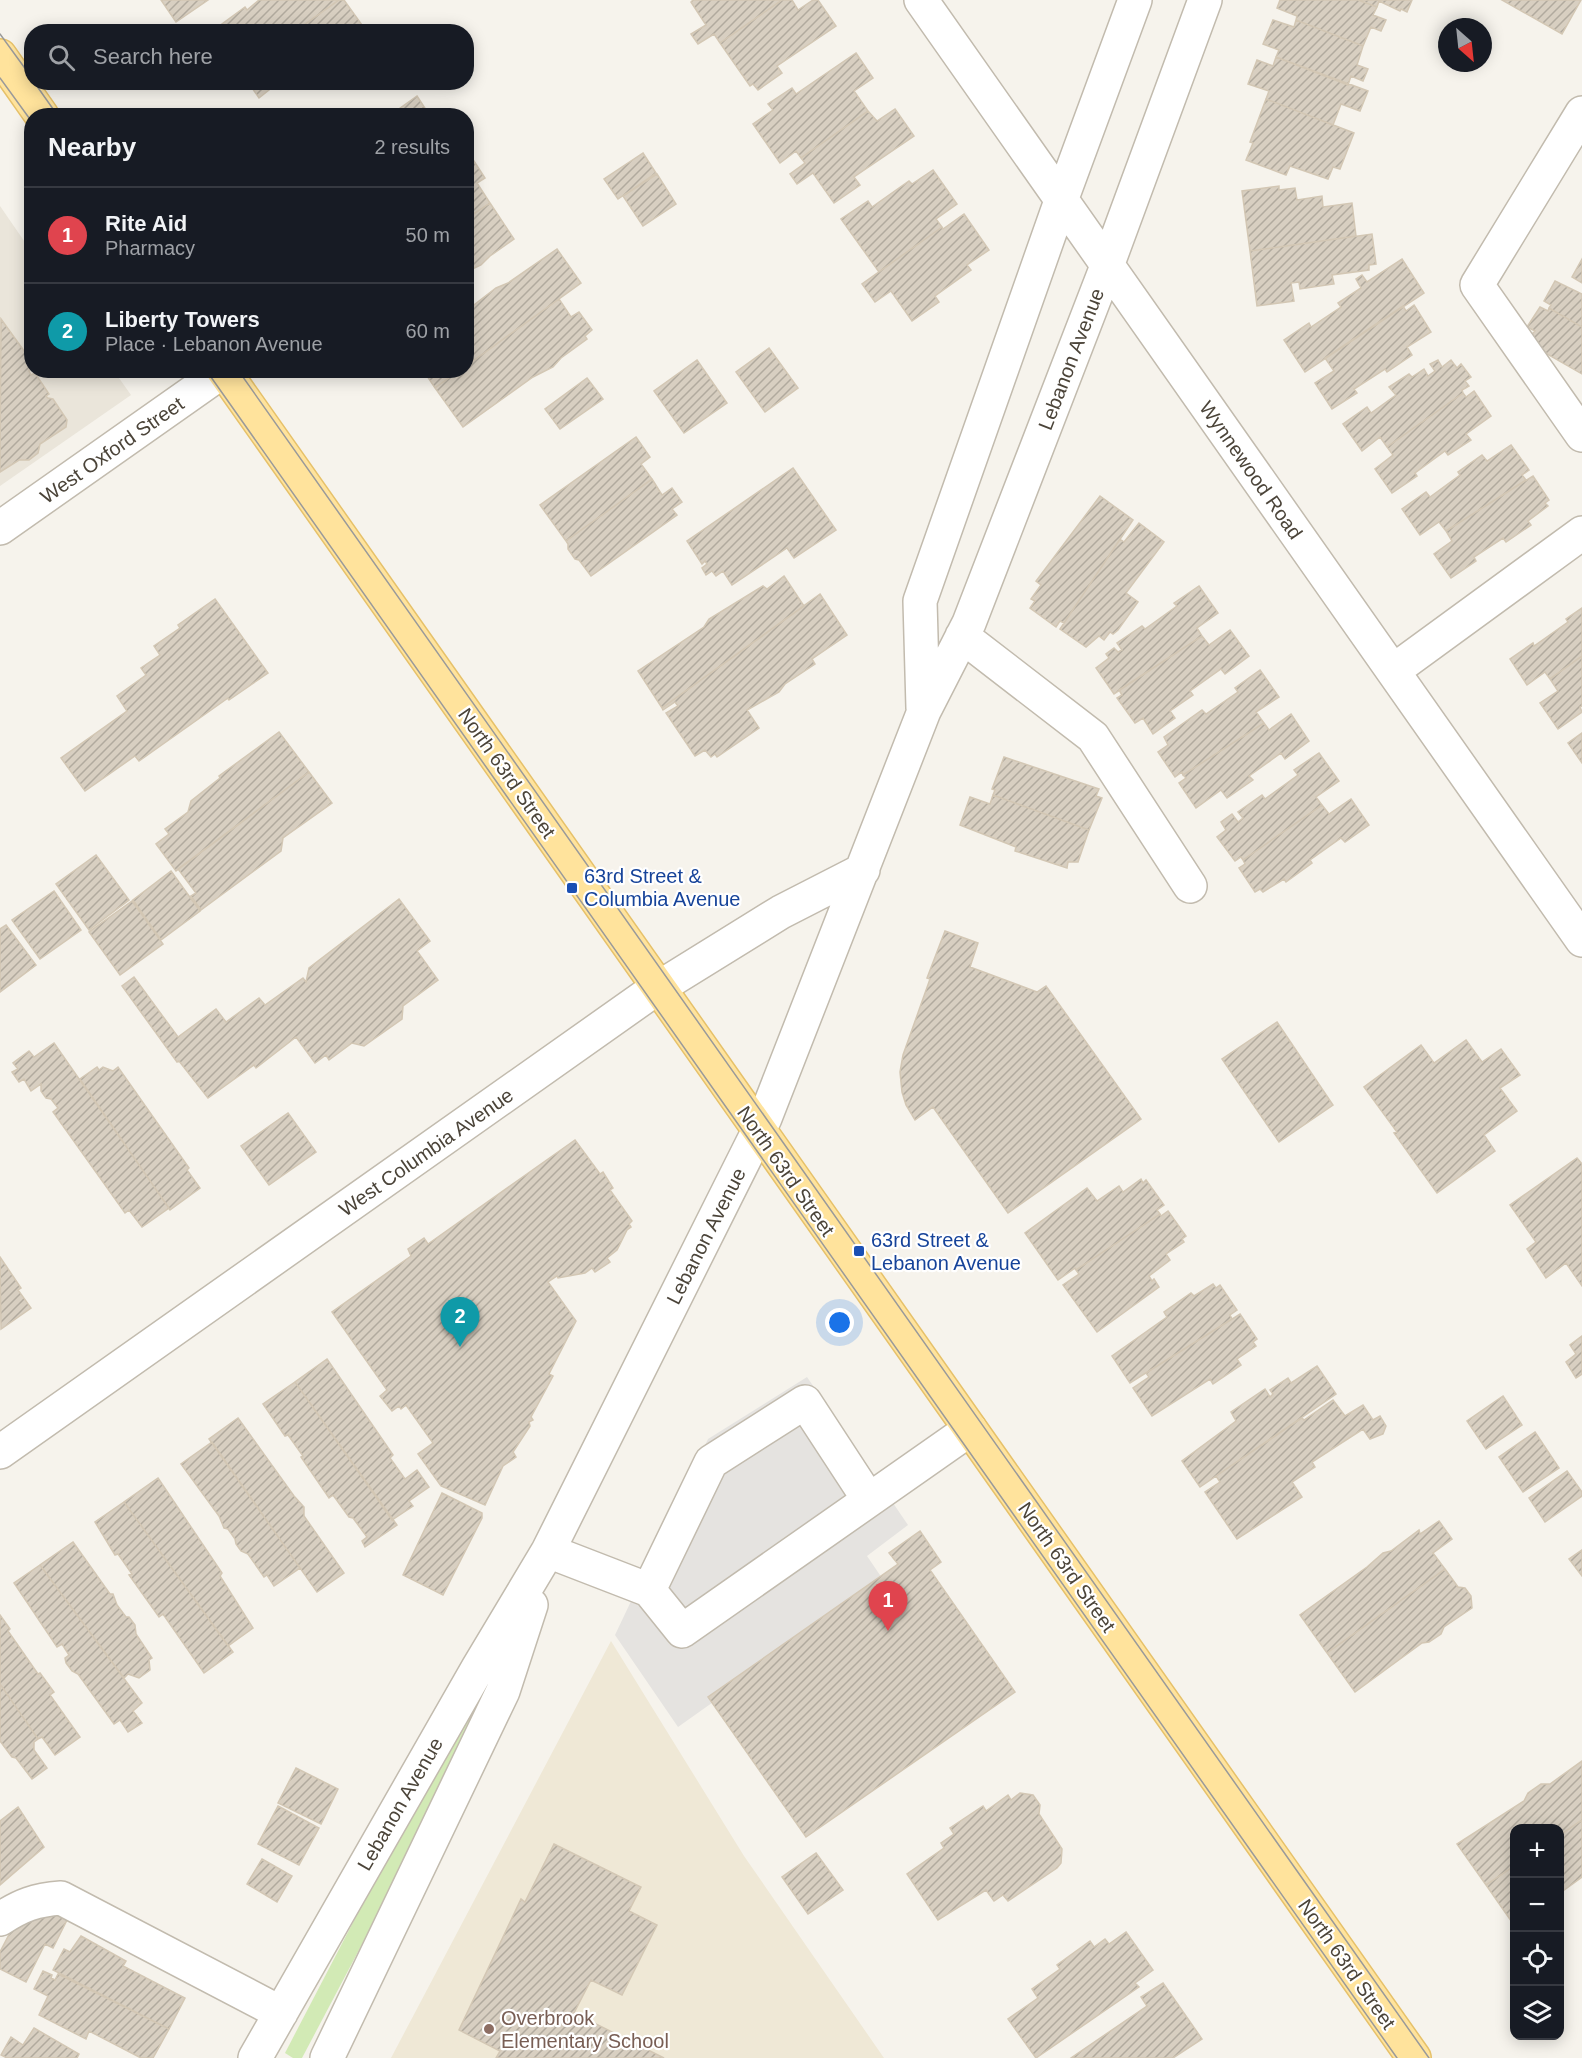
<!DOCTYPE html>
<html lang="en">
<head>
<meta charset="utf-8">
<style>
  body { margin:0; font-family:Helvetica,sans-serif; background:#242831; color:#f1f3f6 }
  .controls { position:absolute; right:18px; bottom:18px; display:grid; overflow:hidden; border-radius:12px; box-shadow:0 3px 15px #0003 }
  .controls button { width:54px; height:54px; display:grid; place-items:center; padding:0; border:0; border-bottom:2px solid #363941; background:#171b24; color:#f1f3f6; font:30px sans-serif }
  .compass { position:absolute; left:1438px; top:18px; width:54px; height:54px; border-radius:50%; background:#171b24; box-shadow:0 3px 15px #0003; rotate:153deg }
  .you { position:absolute; left:840px; top:1323px; width:21px; height:21px; margin:-15px; border:4px solid #fff; border-radius:50%; background:#1a73e8; box-shadow:0 0 0 9px #1a73e833 }
  .badge { display:grid; place-items:center; width:39px; height:39px; border-radius:50%; background:#fc3f1d; color:#fff; font-size:20px; font-weight:700 }
  .pin { position:absolute; translate:-50% -50px; filter:drop-shadow(0 2px 3px #0008) }
  .pin::after { content:''; position:absolute; top:32px; width:21px; height:18px; background:inherit; clip-path:polygon(0 0,100% 0,50% 100%) }
  .list { margin:0; padding:0; list-style:none }
  h2 { display:flex; justify-content:space-between; align-items:center; height:78px; margin:0; padding:0 24px; font-size:26px }
  h2 small { font-size:20px; font-weight:400; color:#9ea1a6 }
  .list li { display:grid; grid-template-columns:39px 1fr auto; gap:18px; align-items:center; box-sizing:border-box; height:96px; padding:0 24px; border-top:2px solid #363941 }
  .list b { display:block; font-size:22px; white-space:nowrap }
  .list p { margin:0; font-size:20px; white-space:nowrap; color:#9ea1a6 }
  .list em { font-size:20px; font-style:normal; color:#9ea1a6 }
  .icon { flex:none; width:33px; height:33px; fill:none; stroke:currentColor; stroke-width:2; stroke-linecap:round; stroke-linejoin:round }
  .map { position:relative; flex:none; width:1582px; height:2058px; overflow:hidden }
  .search { position:absolute; background:#171b24; box-shadow:0 3px 15px #0003; left:24px; top:24px; width:450px; height:66px; display:flex; align-items:center; gap:15px; box-sizing:border-box; padding:0 21px; border-radius:24px; color:#9ea1a6; font-size:22px }
  .panel { position:absolute; background:#171b24; box-shadow:0 3px 15px #0003; left:24px; top:108px; width:450px; height:270px; border-radius:24px }
  .map>svg:first-child { display:block }
</style>
</head>
<body>
<div class="map">
<svg width="1582" height="2058" viewBox="0 0 1582 2058">
  <defs>
    <pattern id="building-hatch" width="6" height="6" patternUnits="userSpaceOnUse" patternTransform="scale(1.5)"><rect width="6" height="6" fill="#d8cfc1"/><path d="M-1 1l2-2M0 6l6-6M5 7l2-2" fill="none" stroke="#b1aa9e"/></pattern>
  </defs>
  <rect width="100%" height="100%" fill="#f6f3ec"/>
  <path fill="#eae5da" d="M0 206 31 251 32 370 114 371 131 395 0 486Z"/>
  <path fill="#efe8d6" d="M611 1641 744 1856 884 2058H391Z"/>
  <path fill="#d2eab5" d="M484 1671 502 1679 302 2058H293L285 2053Z"/>
  <path fill="#e5e3e0" d="M807 1377 908 1525 867 1556 884 1581 678 1727 615 1635 708 1439Z"/>
  <path fill="url(#building-hatch)" stroke="#d3c7b4" stroke-width="1.5" d="M161 0H208L176 22Z
    M259 0H339L294 32H211L245 7 247 10Z
    M339 0H344L367 32H294Z
    M693 0H782L720 43 714 34 698 44 691 34 706 25 691 2Z
    M782 0H792L798 10 813 0H818L836 26 777 66 782 73 758 90 753 84 750 86 720 43Z
    M1280 0H1358L1377 7 1373 15 1386 20 1381 31 1371 27 1363 46 1296 20 1297 16 1277 8Z
    M1358 0H1412L1407 12 1401 9 1400 11 1379 1 1377 7Z
    M1502 0H1581L1562 34Z
    M1273 20 1294 27 1296 20 1363 46 1357 65 1368 69 1363 81 1351 76 1348 85 1276 57 1279 50 1263 44Z
    M856 53 873 78 854 91 868 111 801 158 796 151 780 163 753 124 773 110 768 104 792 88 796 94Z
    M1276 57 1368 91 1360 111 1341 104 1333 125 1266 99 1269 91 1248 84 1257 60 1273 66Z
    M248 82H279L259 98Z
    M417 96 430 116H389Z
    M1266 99 1354 133 1340 169 1333 167 1328 179 1290 166 1286 175 1246 160 1253 143 1250 142Z
    M895 109 914 136 854 177 860 185 834 203 813 173 797 184 790 174 805 163 801 158 868 111 877 121Z
    M643 153 656 173 618 199 604 179Z
    M472 158 485 178 477 183 490 203 466 219V161Z
    M933 170 957 204 936 219 942 227 879 272 841 219 868 201 872 207 909 181 912 184Z
    M657 174 676 204 643 226 623 196Z
    M1279 186V190L1295 188 1297 200 1322 196 1323 207 1352 203 1356 236 1250 251 1242 191Z
    M490 203 514 239 490 256 481 265 466 272V219Z
    M964 214 989 250 967 265 971 270 935 296 939 302 912 321 891 291 875 302 862 284 942 227 943 229Z
    M1372 234 1376 264 1369 265V270L1332 275 1334 284 1300 289 1299 282 1291 283 1294 301 1257 306 1250 251Z
    M557 249 581 283 466 366V311L496 288 508 283Z
    M1402 259 1424 293 1305 372 1284 340 1309 323 1311 327 1341 307 1338 303 1361 288 1356 279 1362 275 1367 282Z
    M1582 259V283L1572 277Z
    M1555 281 1582 294V327L1549 308 1551 305 1544 301Z
    M559 299 571 317 579 312 592 330 585 336 587 339 561 358 553 367 533 377 463 427 435 388 460 370H466V366Z
    M1414 305 1431 332 1407 347 1412 355 1387 372 1385 369 1354 389 1357 393 1332 409 1315 383 1334 371 1325 358 1403 306 1406 311Z
    M1540 307 1548 311 1549 308 1582 327V374L1547 354 1530 336 1535 331 1527 327Z
    M1 319 32 362 29 371 31 375 35 373 49 394 46 396 48 398 53 399 67 420 66 427 40 444 38 453 29 460H19L0 472Z
    M769 348 798 388 765 412 736 372Z
    M697 360 727 403 684 433 654 391Z
    M1438 360 1442 367 1451 360 1457 368 1461 364 1471 377 1465 381 1469 386 1462 390 1463 393 1387 447 1380 437 1362 451 1343 424 1367 407 1371 413 1396 395 1389 387 1409 374 1412 377 1424 369 1428 376 1435 371 1430 364Z
    M423 370H460L435 388Z
    M587 378 603 399 560 429 545 409Z
    M1474 391 1491 416 1466 434 1471 440 1448 455 1445 451 1415 473 1417 476 1392 493 1375 469 1393 455 1387 447 1463 393 1466 397Z
    M636 437 650 457 641 464 652 479 566 541 540 505Z
    M1511 445 1529 470 1522 475 1526 480 1446 531 1439 522 1420 535 1402 509 1426 492 1430 497 1460 475 1458 472 1482 455 1487 461Z
    M793 468 836 530 794 558 787 548 732 585 723 571 716 576 712 571 706 575 702 568 707 564 705 561 702 564 687 541Z
    M1533 476 1549 500 1545 503 1548 506 1528 521 1531 525 1506 542 1503 538 1474 557 1476 561 1451 578 1434 554 1452 541 1446 531Z
    M652 479 662 495 672 488 682 502 672 509 677 515 591 576 579 560 575 559 568 549V544L566 541Z
    M1100 496 1133 520 1064 623 1060 621 1056 627 1030 608 1035 601 1031 599 1041 585 1036 581Z
    M1139 523 1164 542 1126 593 1138 602 1118 630 1113 634 1110 632 1104 640 1099 636 1086 647 1060 629 1120 539 1124 542Z
    M784 576 804 606 662 708 638 671 704 627 709 619 763 586 767 589Z
    M1199 586 1218 613 1197 628 1202 636 1114 694 1096 668 1109 658 1106 654 1114 648 1118 652 1122 650 1117 643 1142 626 1145 629 1177 606 1174 603Z
    M820 594 847 635 812 659 815 664 785 684 779 692 747 710 759 728 717 757 715 754 711 757 705 750 695 756 666 713 678 706 675 702 663 710 662 708Z
    M215 599 268 673 229 700 228 698 139 761 135 756 85 791 61 758 127 711 117 696 146 675 141 668 160 655 154 646 180 628 178 625Z
    M1582 608V656L1550 679 1545 672 1527 685 1510 659 1533 643 1534 646 1568 622 1566 619Z
    M1230 630 1249 656 1225 674 1221 669 1190 691 1193 695 1170 711 1175 718 1153 734 1143 718 1135 723 1117 698 1122 695 1119 690 1202 636 1209 645Z
    M1582 656V706L1580 707 1582 712 1558 729 1540 703 1558 691 1550 679Z
    M1260 670 1279 697 1256 712 1264 723 1183 775 1182 772 1175 777 1158 752 1168 745 1164 737 1202 710 1206 714 1238 692 1235 688Z
    M1291 714 1309 741 1285 759 1281 753 1249 776 1253 780 1227 798 1221 790 1196 808 1179 783 1186 778 1183 775 1264 723 1269 730Z
    M279 732 309 772 176 871 156 844 169 834 165 829 188 812 191 801 220 778 219 776Z
    M1582 733V763L1568 743Z
    M1319 753 1339 781 1316 797 1322 805 1243 860 1241 857 1235 861 1217 837 1226 830 1221 822 1232 814 1238 822 1243 818 1238 812 1262 795 1265 799 1298 775 1294 770Z
    M1004 757 1099 789 1096 796 1102 798 1089 830 993 795 995 790 992 789Z
    M309 772 332 803 283 838 281 851 201 910 191 896 196 893 178 869Z
    M993 795 1089 830 1078 862H1068L1067 868 1015 851 1016 847 960 825 970 797 990 804Z
    M1351 799 1369 825 1345 842 1341 838 1310 860 1312 863 1286 882 1284 879 1263 892 1260 889 1255 892 1239 868 1245 864 1243 860 1322 805 1329 814Z
    M96 855 129 900 89 930 56 884Z
    M171 871 200 911 161 940 133 900Z
    M54 891 81 930 40 959 12 920Z
    M399 899 430 941 417 951 438 980 403 1006 402 1019 364 1046 352 1043 329 1060 326 1055 315 1063 296 1037 256 1068 254 1065 208 1098 179 1061 177 1062 122 986 134 977 178 1037 216 1009 226 1022 259 998 265 1005 303 978 306 982 309 968Z
    M132 901 163 944 120 975 89 932Z
    M6 925 36 965 0 992V929Z
    M945 931 978 943 970 967 1037 992 1046 986 1141 1119 1008 1213 933 1107 915 1120 906 1105 902 1092 900 1072 903 1055 930 979 927 978Z
    M1277 1022 1333 1105 1279 1142 1222 1059Z
    M1466 1040 1482 1062 1501 1049 1520 1075 1500 1088 1517 1111 1484 1135 1495 1151 1437 1193 1394 1133 1397 1132 1364 1087 1421 1045 1434 1063Z
    M54 1043 169 1208 142 1227 129 1210 125 1213 53 1112 58 1108 51 1099 46 1098 41 1091V1084L31 1091 24 1079 19 1082 12 1072 18 1069 13 1063 29 1051 34 1057Z
    M97 1067 99 1070 103 1067 113 1071 118 1067 189 1168 187 1170 200 1188 170 1210 80 1079Z
    M288 1113 316 1152 269 1185 241 1146Z
    M575 1140 600 1174 603 1172 613 1188 610 1190 632 1221 629 1224 631 1227 627 1230 617 1250 607 1258 610 1262 595 1272 592 1268 585 1273 558 1278 557 1276 548 1282 576 1321 549 1374 553 1376 531 1417 533 1420 529 1422 530 1426 513 1452 516 1457 503 1466 485 1505 441 1486 418 1454 433 1443 406 1405 401 1409 399 1406 392 1411 380 1396 387 1390 332 1312 411 1256 408 1249 424 1238 428 1244Z
    M1577 1158 1582 1164V1286L1566 1263 1546 1278 1527 1249 1536 1242 1510 1205Z
    M1141 1179 1143 1183 1146 1180 1164 1205 1157 1210 1160 1214 1076 1270 1075 1268 1058 1280 1025 1233 1087 1188 1097 1201 1119 1186 1123 1192Z
    M1168 1211 1186 1236 1182 1239 1184 1242 1166 1254 1170 1260 1149 1276 1152 1281 1154 1279 1159 1287 1097 1332 1063 1285 1079 1274 1076 1270 1160 1214 1161 1216Z
    M0 1257 21 1288 18 1290 31 1308 1 1329Z
    M1213 1284 1216 1288 1220 1285 1237 1310 1230 1315 1232 1319 1130 1383 1112 1356 1167 1317 1164 1312 1191 1293 1194 1296Z
    M1240 1314 1257 1339 1253 1342 1256 1346 1237 1359 1241 1365 1213 1384 1210 1379 1152 1416 1133 1388 1149 1377 1146 1373Z
    M1582 1336V1374L1576 1378 1566 1362 1576 1354 1570 1345Z
    M327 1359 393 1455 390 1458 405 1479 417 1470 429 1487 409 1501 413 1506 392 1520 295 1382Z
    M1317 1366 1336 1394 1200 1487 1182 1461 1236 1421 1231 1412 1265 1389 1270 1397 1273 1394 1270 1390 1288 1378 1291 1383Z
    M295 1382 397 1525 365 1547 362 1541 367 1537 353 1518 349 1517 333 1495 329 1498 301 1457 303 1456 288 1435 285 1436 263 1404Z
    M1503 1396 1522 1425 1486 1449 1467 1421Z
    M1333 1400 1345 1416 1363 1405 1373 1420 1380 1416 1386 1426 1383 1434 1370 1439 1363 1429 1312 1462 1315 1467 1292 1482 1302 1497 1237 1539 1205 1492 1220 1482 1216 1476 1302 1418 1304 1420Z
    M238 1418 294 1496 304 1507V1516L344 1573 317 1592 209 1439Z
    M1535 1432 1559 1468 1523 1492 1499 1457Z
    M212 1442 300 1568 274 1586 267 1575 264 1577 248 1554 241 1551 236 1544 235 1539 228 1529 224 1528 219 1516 181 1464Z
    M1567 1471 1582 1492V1496L1545 1522 1529 1498Z
    M158 1478 222 1573 220 1576 253 1628 228 1646 124 1502Z
    M442 1493 482 1513V1518L443 1595 403 1575Z
    M124 1502 233 1652 204 1673 163 1614 159 1617 129 1575 132 1574 118 1554 115 1555 95 1522Z
    M1439 1521 1452 1539 1433 1553 1445 1569 1327 1653 1300 1615 1367 1567 1383 1553 1391 1551 1419 1530 1420 1534Z
    M920 1531 941 1562 930 1570 1015 1692 806 1837 708 1697 898 1564 889 1553Z
    M73 1542 110 1594H113L117 1605 126 1617H129L135 1625 136 1634 152 1658 149 1660 150 1670 139 1678 128 1674 124 1678 40 1565Z
    M1582 1550V1576L1569 1559Z
    M40 1565 142 1703 133 1711 142 1723 128 1732 120 1720 114 1724 78 1674 72 1671 66 1663 65 1658 69 1655 62 1644 57 1647 14 1583Z
    M1445 1569 1458 1587 1465 1588 1471 1596 1472 1608 1444 1627 1441 1634 1429 1642 1422 1643 1355 1692 1327 1653Z
    M0 1615 10 1629 8 1631 38 1674 40 1673 54 1692 50 1695 80 1737 55 1755 42 1737 38 1739 0 1684Z
    M0 1684 38 1739 34 1742V1750L47 1768 32 1779 16 1758 12 1757 0 1741Z
    M1582 1761V1820L1560 1835V1828H1514V1866L1486 1885 1457 1844 1524 1801 1528 1793 1541 1784H1550Z
    M296 1768 338 1789 321 1824 278 1803Z
    M1020 1793 1033 1795 1040 1805 1039 1814 1062 1849 1061 1863 1057 1868 1008 1901 1003 1895 994 1901 986 1890 938 1920 907 1874 944 1848 941 1843 954 1834 950 1828 983 1806 986 1811 1008 1795 1011 1800Z
    M278 1806 319 1828 299 1865 258 1844Z
    M18 1807 44 1847 0 1885V1821Z
    M1582 1820V1877L1560 1893V1835Z
    M554 1844 641 1887 629 1911 657 1925 622 1995 591 1980 574 2013 664 2058H496L500 2051 459 2030 521 1899 525 1902Z
    M816 1853 843 1890 808 1914 782 1877Z
    M262 1859 292 1876 277 1902 247 1884Z
    M1514 1866V1925L1486 1885Z
    M37 1905 67 1920 53 1948 45 1944 26 1982 0 1969V1952L14 1925Z
    M1126 1932 1153 1970 1135 1983 1139 1987 1036 2058 1008 2019 1038 1998 1032 1989 1060 1969 1057 1965 1090 1941 1094 1947 1105 1939 1109 1944Z
    M81 1936 126 1961 123 1966 185 1998 169 2029 53 1970 64 1949 70 1952Z
    M43 1971 52 1975 51 1978 55 1980 58 1974 169 2029 153 2058H141L89 2031 86 2039 39 2015 48 1996 34 1989Z
    M1163 1983 1202 2039 1173 2058H1071L1147 2006 1141 1997Z
    M34 2028 79 2054 77 2058H7L1 2055 11 2037 23 2045Z"/>
  <g fill="none" stroke-linecap="round" stroke-linejoin="round">
    <defs>
      <path id="minor" d="M921 0 1582 940
        M1582 113 1477 285 1582 435
        M0 528 223 371
        M962 636 1093 737 1190 886
        M1393 671 1582 533
        M923 708 920 601 1062 198 1135 0
        M0 1452 647 995 781 912 863 870
        M869 1500 805 1402 711 1462 649 1590 682 1631 959 1437 970 1429
        M548 1551 649 1590
        M0 1919C22 1905 35 1900 61 1898L281 2013
        M255 2058 478 1668 548 1551 765 1118 924 711 969 623 1107 266 1205 0
        M327 2058 503 1691 531 1605"/>
      <path id="major" d="M0 56 42 116
        M223 370 1414 2058"/>
    </defs>
    <use href="#minor" stroke="#c2bbae" stroke-width="36"/>
    <use href="#major" stroke="#e6c16a" stroke-width="36"/>
    <use href="#minor" stroke="#fff" stroke-width="33"/>
    <use href="#major" stroke="#ffe39c" stroke-width="33"/>
    <path stroke="#9a9a9a" stroke-width="1.5" d="M0 34 32 78
      M0 78 32 122
      M34 82 58 116
      M206 370 1397 2058
      M238 370 1429 2058"/>
  </g>
  <g fill="#1a4fb4" stroke="#fff" stroke-width="2">
    <rect x="566" y="882" width="12" height="12" rx="3"/>
    <rect x="853" y="1245" width="12" height="12" rx="3"/>
  </g>
  <circle fill="#8d6e63" stroke="#fff" stroke-width="2" cx="489" cy="2029" r="6"/>
  <g text-anchor="middle" stroke-width="4.5" stroke-linejoin="round" paint-order="stroke">
    <g font-size="20" fill="#4b4439" stroke="#fff">
      <text transform="translate(1071 359) rotate(-69)" y="7">Lebanon Avenue</text>
      <text transform="translate(112 450) rotate(-35)" y="7">West Oxford Street</text>
      <text transform="translate(1251 470) rotate(55)" y="7">Wynnewood Road</text>
      <text transform="translate(507 773) rotate(55)" y="7">North 63rd Street</text>
      <text transform="translate(426 1152) rotate(-35)" y="7">West Columbia Avenue</text>
      <text transform="translate(786 1171) rotate(55)" y="7">North 63rd Street</text>
      <text transform="translate(706 1236) rotate(-63)" y="7">Lebanon Avenue</text>
      <text transform="translate(1067 1567) rotate(55)" y="7">North 63rd Street</text>
      <text transform="translate(400 1804) rotate(-60)" y="7">Lebanon Avenue</text>
      <text transform="translate(1347 1964) rotate(55)" y="7">North 63rd Street</text>
    </g>
    <g font-size="20" fill="#164399" stroke="#fff" text-anchor="start">
      <text x="584" y="883">63rd Street &amp;<tspan x="584" dy="23">Columbia Avenue</tspan></text>
      <text x="871" y="1247">63rd Street &amp;<tspan x="871" dy="23">Lebanon Avenue</tspan></text>
    </g>
    <g font-size="20" fill="#785e54" stroke="#fff" text-anchor="start">
      <text x="501" y="2025">Overbrook<tspan x="501" dy="23">Elementary School</tspan></text>
    </g>
  </g>
</svg>
<div class="controls">
<button>+</button>
<button>−</button>
<button><svg class="icon" aria-label="locate" viewBox="0 0 24 24"><circle cx="12" cy="12" r="6"/><path d="M12 2v4M12 18v4M2 12h4M18 12h4"/></svg></button>
<button><svg class="icon" aria-label="layers" viewBox="0 0 24 24"><path d="M12 4l9 5-9 5-9-5zM3 14l9 5 9-5"/></svg></button>
</div>
<svg class="compass" viewBox="-18 -18 36 36"><path d="M0-13l5 13h-10z" fill="#e53935"/><path d="M0 13l5-13h-10z" fill="#9ea1a6"/></svg>
<div class="you"></div>
<div class="pin badge" style="left:888px;top:1631px;background:#e0444e">1</div>
<div class="pin badge" style="left:460px;top:1347px;background:#0f9aa8">2</div>
<div class="search"><svg class="icon" aria-label="search" viewBox="0 0 24 24"><circle cx="10" cy="10" r="6"/><path d="M15 15l6 6"/></svg>Search here</div>
<section class="panel">
<h2>Nearby<small>2 results</small></h2>
<ul class="list">
<li><span class="badge" style="background:#e0444e">1</span><div><b>Rite Aid</b><p>Pharmacy</p></div><em>50 m</em></li>
<li><span class="badge" style="background:#0f9aa8">2</span><div><b>Liberty Towers</b><p>Place · Lebanon Avenue</p></div><em>60 m</em></li>
</ul>
</section>
</div>
</body>
</html>
